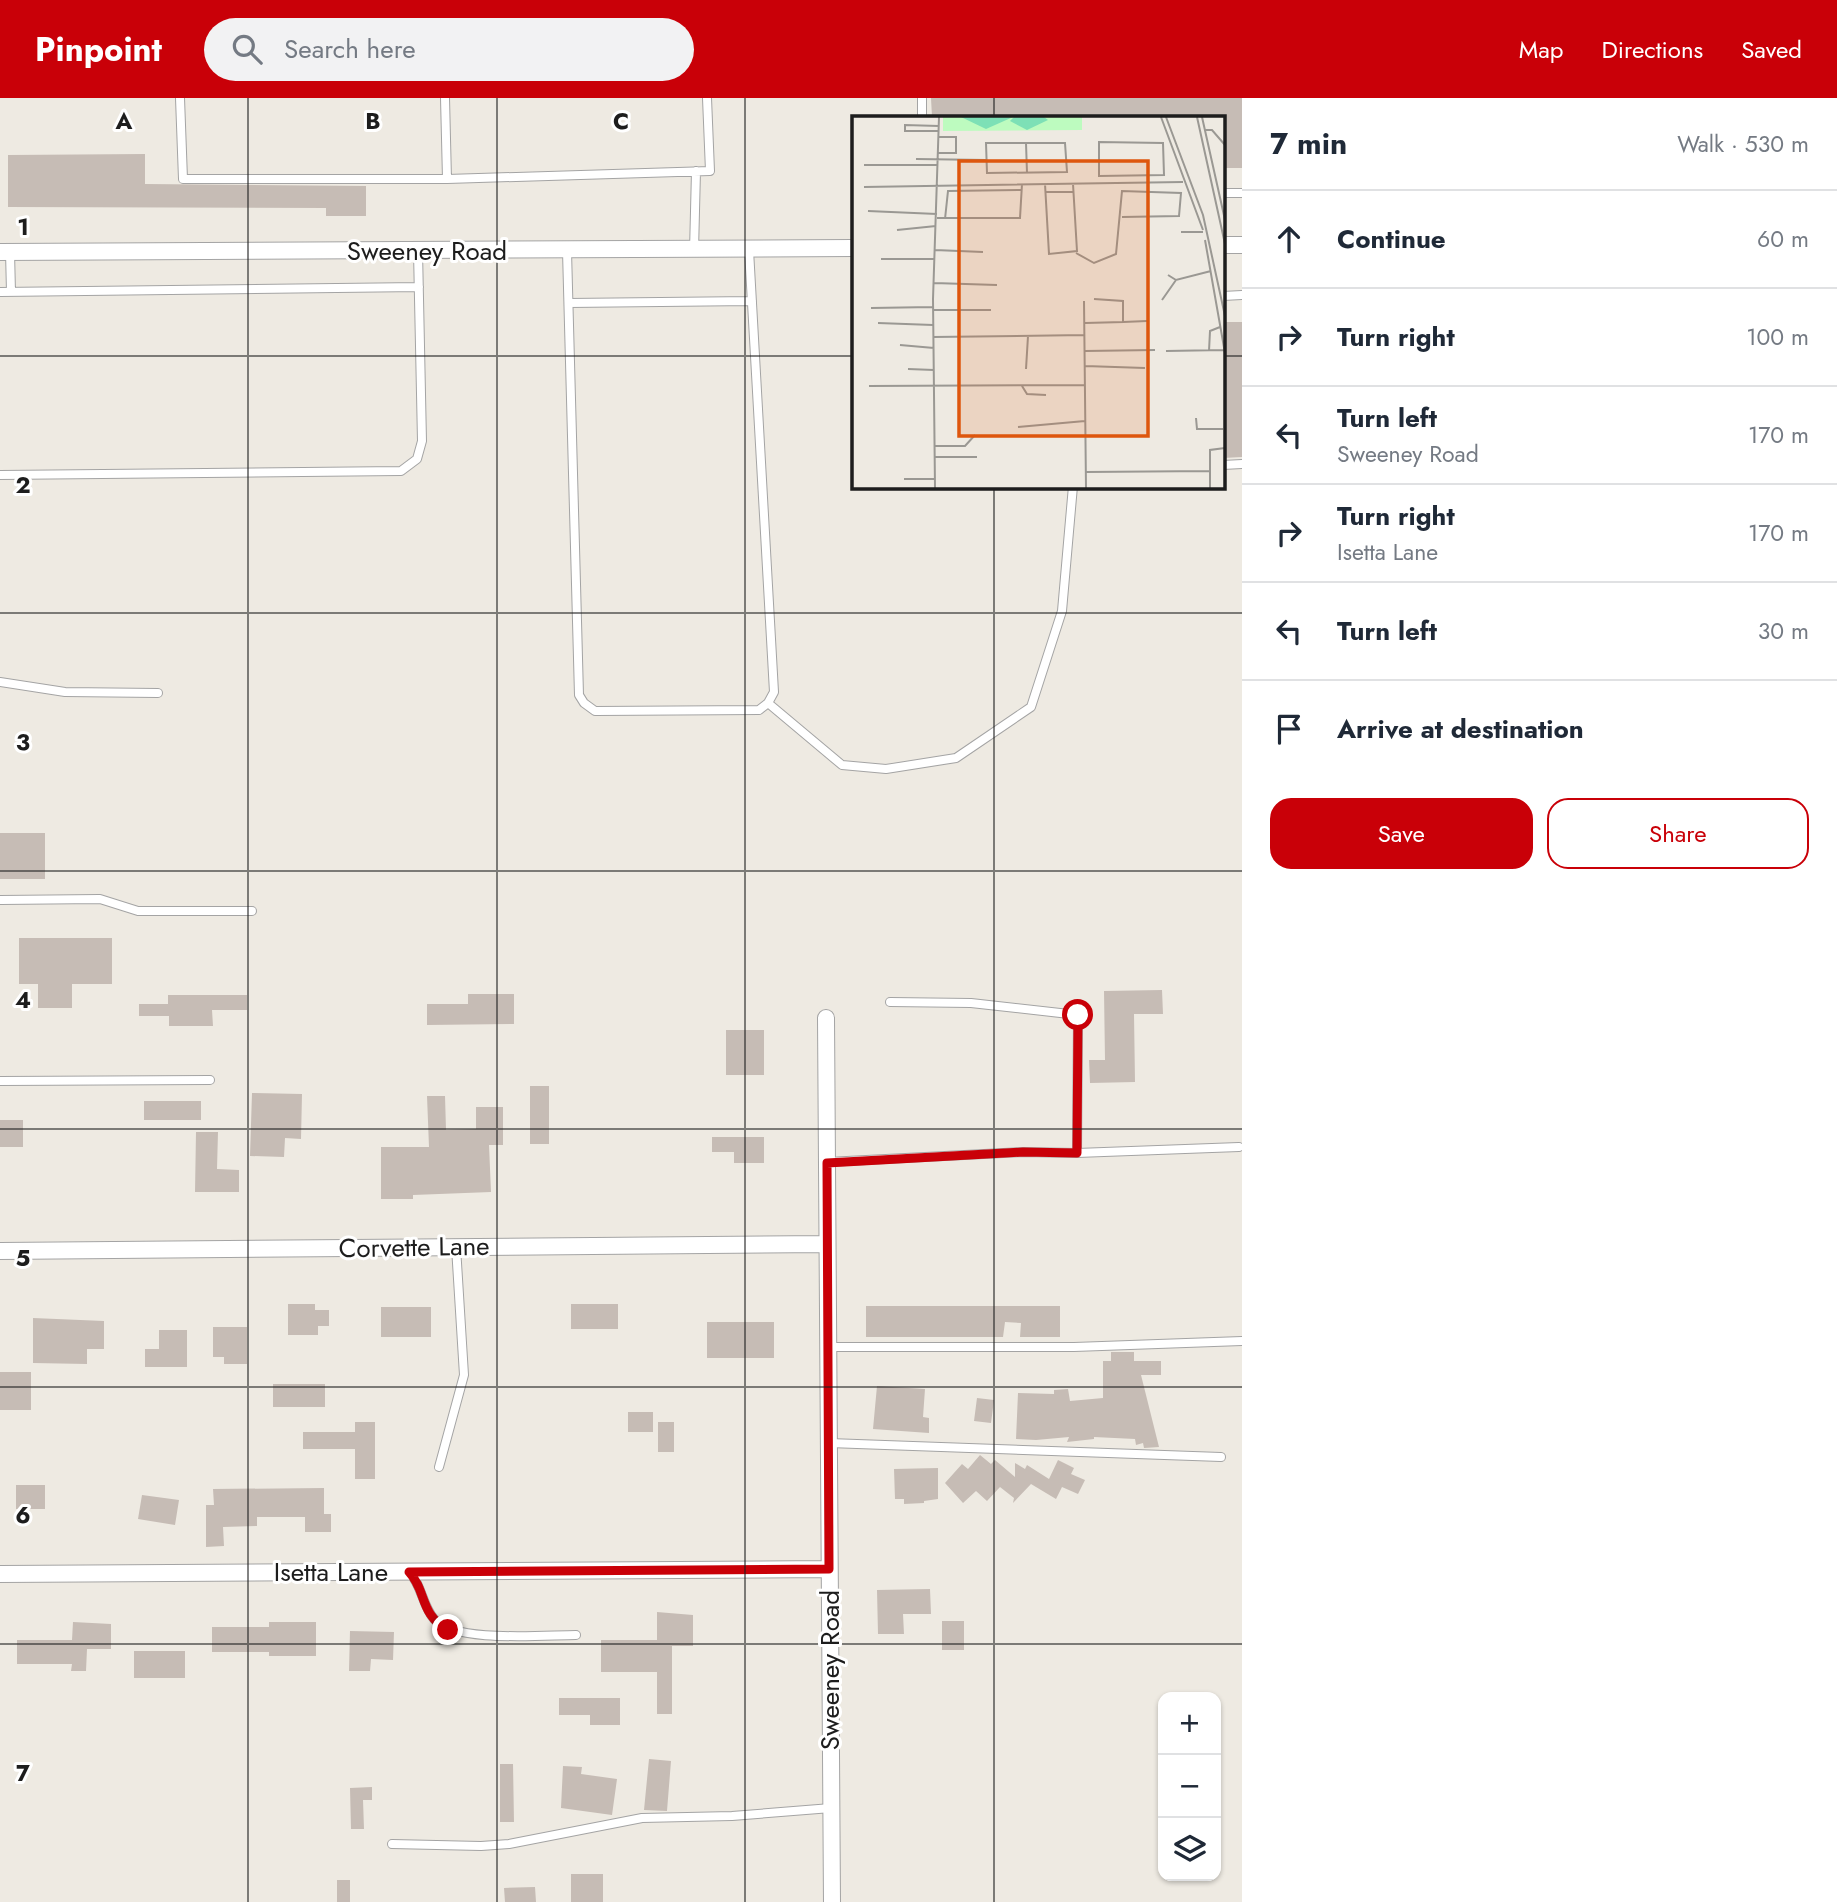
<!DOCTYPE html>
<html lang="en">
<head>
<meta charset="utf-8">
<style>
  body { margin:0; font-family:Jost,sans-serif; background:#f2f2f3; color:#1f2937 }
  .controls { position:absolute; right:21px; bottom:21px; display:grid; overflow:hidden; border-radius:14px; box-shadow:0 2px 5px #0004 }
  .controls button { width:63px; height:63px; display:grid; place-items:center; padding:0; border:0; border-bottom:2px solid #e0e1e3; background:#fff; color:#1f2937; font:35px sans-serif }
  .stop { position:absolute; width:21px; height:21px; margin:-16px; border:5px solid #c90008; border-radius:50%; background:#fff }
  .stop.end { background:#c90008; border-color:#fff; box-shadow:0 2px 7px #0008 }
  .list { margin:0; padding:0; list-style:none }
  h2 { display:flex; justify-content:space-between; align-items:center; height:91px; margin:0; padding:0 28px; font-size:30px }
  h2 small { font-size:23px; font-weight:400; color:#747a83 }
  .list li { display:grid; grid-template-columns:46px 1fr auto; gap:21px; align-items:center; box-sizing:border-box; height:98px; padding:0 28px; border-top:2px solid #e0e1e3 }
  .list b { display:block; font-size:26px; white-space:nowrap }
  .list p { margin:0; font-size:23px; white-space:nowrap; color:#747a83 }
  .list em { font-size:23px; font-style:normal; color:#747a83 }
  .actions { display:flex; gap:14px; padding:21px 28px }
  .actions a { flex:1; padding:16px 0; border:2px solid #c90008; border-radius:21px; text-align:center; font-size:24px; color:#c90008 }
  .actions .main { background:#c90008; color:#fff }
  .icon { flex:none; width:38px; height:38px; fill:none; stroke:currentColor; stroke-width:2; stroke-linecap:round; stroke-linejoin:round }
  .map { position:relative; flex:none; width:1242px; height:1804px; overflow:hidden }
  header { display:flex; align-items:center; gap:42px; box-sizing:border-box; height:98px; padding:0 35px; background:#c90008; color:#fff }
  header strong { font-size:33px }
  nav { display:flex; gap:38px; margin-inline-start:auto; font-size:24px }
  .search { width:490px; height:63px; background:#f2f2f3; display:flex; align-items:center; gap:18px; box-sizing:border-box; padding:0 24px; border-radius:38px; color:#747a83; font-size:26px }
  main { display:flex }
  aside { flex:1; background:#fff }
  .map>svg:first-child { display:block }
</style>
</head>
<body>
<header>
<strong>Pinpoint</strong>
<div class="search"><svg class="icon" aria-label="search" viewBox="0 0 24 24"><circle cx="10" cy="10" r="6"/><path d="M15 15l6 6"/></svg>Search here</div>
<nav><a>Map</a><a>Directions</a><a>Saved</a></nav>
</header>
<main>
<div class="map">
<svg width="1242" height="1804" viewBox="0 0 1242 1804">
  <rect width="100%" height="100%" fill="#eeeae2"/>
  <path fill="#c6bcb5" d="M931 0H1242V70H1223V19H932Z
    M145 56V86L366 88V118H326V110L8 109V57Z
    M1223 224H1242V359L1223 360Z
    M0 735H45V781H0Z
    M19 840H112V886H72V910H38V886H19Z
    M1162 892 1163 916H1134L1135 984 1090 985 1089 962H1105L1104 893Z
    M468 896H514V926L427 927V906H468Z
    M168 897H247V912H212L213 928H169V918H139V906H168Z
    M726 932H764V977H726Z
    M530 988H549V1046H530Z
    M252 995 302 996 301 1041 285 1040 284 1059 250 1058Z
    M427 998H445L446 1032 476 1031V1009H503V1047H489L491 1094 413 1097V1101H381V1049H429Z
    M144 1003H201V1022H144Z
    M0 1022H23V1049H0Z
    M196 1034H218L217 1071 239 1072V1094H195Z
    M712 1039H764V1065H734V1054H712Z
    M288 1206H315V1212H329V1228H318V1237H288Z
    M571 1206H618V1231H571Z
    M866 1208H1060V1239H1020L1021 1225 1005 1224 1003 1239H866Z
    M381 1209H431V1239H381Z
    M33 1220 104 1223V1251H87V1266L33 1265Z
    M707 1224H774V1260H707Z
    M213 1229H247V1266H224V1259H213Z
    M159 1232H187V1269H145V1251H159Z
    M1111 1254H1134V1263H1161V1277H1141L1159 1349 1144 1350 1143 1345 1136 1347 1135 1341 1094 1339V1341L1067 1344 1069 1339 1036 1342 1016 1341 1018 1295 1054 1296V1292L1068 1291 1070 1303 1103 1300V1263H1111Z
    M0 1274H31V1312H0Z
    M273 1286H325V1309H273Z
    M877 1288 925 1291 923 1319 929 1320V1335L873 1331Z
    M977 1300 994 1302 991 1325 974 1323Z
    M628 1314H653V1334H628Z
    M355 1324H375V1381H355V1351H303V1334H355Z
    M658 1324H674V1354H658Z
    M980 1357 991 1366 995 1362 1015 1379V1365L1025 1371 1027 1367 1049 1381 1058 1362 1074 1370 1071 1376 1085 1382 1078 1396 1062 1389 1056 1401 1031 1386 1013 1405 1014 1400 1000 1389 987 1403 976 1393 963 1405 945 1385 962 1366 968 1371Z
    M938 1370V1401L924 1403V1405L904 1406V1401H895L894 1371Z
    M16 1387H45V1411H16Z
    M324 1390V1416H331V1434H305V1419H257V1428L223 1429 224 1448 206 1449V1407H214L213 1391Z
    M142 1397 179 1402 175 1427 138 1421Z
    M930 1491 931 1516H903L904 1536H878L877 1492Z
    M657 1514 693 1517V1548H672V1616H657V1574H601V1542H657Z
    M942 1523H964V1552H942Z
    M73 1524 111 1526V1551H87L86 1573H71L72 1566H17V1542H72Z
    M269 1524H316V1558H269V1554H212V1529H269Z
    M350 1533 394 1534 393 1562 371 1561 370 1573H349Z
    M134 1553H185V1580H134Z
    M559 1600H620V1627H590V1617H559Z
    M649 1661 671 1663 667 1713 644 1712Z
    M500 1666H513L514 1724H500Z
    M563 1668 582 1669 581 1676 617 1681 612 1717 561 1710Z
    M372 1689V1702H363L364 1731H351L350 1690Z
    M571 1776H603V1804H571Z
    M337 1782H350V1804H337Z
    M535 1789 536 1804H505L504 1790Z"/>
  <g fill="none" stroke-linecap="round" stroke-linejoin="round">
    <defs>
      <path id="service" d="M180 0 183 81H447L710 73 707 0
        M445 0 447 81
        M922 0V19
        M1223 95H1242
        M567 153 579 597 584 605 595 613 759 612 768 605 774 594 749 152
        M694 153 696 73
        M10 154 11 194
        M0 194 419 189
        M1223 198 1242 197
        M569 205 752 203
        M1223 367 1242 366
        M0 377 401 373 417 361 422 343 418 153
        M0 584 65 594 158 595
        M768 605 842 667 886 671 956 660 1031 609 1062 513 1073 388
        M0 802 100 801 138 813H252
        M0 983 210 982
        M1077 1055 1239 1049
        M827 1064 1023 1054 1077 1055 1078 917 971 905 890 904
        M828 1249H1074L1242 1243
        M829 1345 1221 1359
        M439 1369 464 1277 456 1149
        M409 1474C422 1487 422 1507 434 1521 454 1545 543 1537 576 1537
        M392 1746 481 1748 509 1746 642 1720 732 1718 831 1710"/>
      <path id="minor" d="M1223 147H1242
        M0 154 854 150
        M826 920 832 1804
        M0 1153 827 1146
        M0 1476 829 1471"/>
    </defs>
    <use href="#service" stroke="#a4a4a4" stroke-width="10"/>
    <use href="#minor" stroke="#a4a4a4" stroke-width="18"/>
    <use href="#service" stroke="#fff" stroke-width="8"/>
    <use href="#minor" stroke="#fff" stroke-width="16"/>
  </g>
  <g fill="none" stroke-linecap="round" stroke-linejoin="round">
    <path stroke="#c90008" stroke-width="9" d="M448 1532C419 1516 427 1493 409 1474L829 1471 827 1065 1023 1054 1077 1055 1078 917"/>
  </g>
  <path fill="none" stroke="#1d1d1d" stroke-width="2" stroke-opacity="0.55" d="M248 0V1804M497 0V1804M745 0V1804M994 0V19M0 258H854M1223 258H1242M994 388V1804M0 515H1242M0 773H1242M0 1031H1242M0 1289H1242M0 1546H1242"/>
  <g text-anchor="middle" stroke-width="6" stroke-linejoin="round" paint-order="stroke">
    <g font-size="26" fill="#1d1d1d" stroke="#fff">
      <text x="427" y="162">Sweeney Road</text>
      <text transform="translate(414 1149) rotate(-1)" y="9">Corvette Lane</text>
      <text x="331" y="1483">Isetta Lane</text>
      <text transform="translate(830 1572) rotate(-90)" y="9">Sweeney Road</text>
    </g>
  </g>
  <g transform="translate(852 18)">
    <rect width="373" height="373" fill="#eeeae2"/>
    <path d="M91 1H230V14L91 15Z" fill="#bdfbbf"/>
    <path d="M109 1H161L134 13ZM162 1H192L196 4 175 14 158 5Z" fill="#7de0b6"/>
    <path fill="none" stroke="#9a9893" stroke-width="2" d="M309 1 351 114M314 1 351 99 373 200M345 1 373 128M350 1 373 104M353 14H360L373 29M86 15H53V9L87 10M247 26 311 27 312 59 247 60ZM134 27H213L215 56 135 57ZM174 27 175 57M86 37H104V21H86M64 43 134 44M12 49H86M193 68 197 138 225 135 221 68M12 71 331 66M193 76H221M16 95 85 98M85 102H168L170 68M93 103 96 75 170 74M45 114 84 110M329 116H351M353 124 373 237M83 134 131 136M224 137 242 147 264 138 270 75 329 77 327 100 270 101M29 143H83M316 159 324 164 359 155M82 167 145 169M310 184 324 164M232 185 234 372M19 192 81 191M81 194H139M271 206 295 205M26 207 81 209M233 207 271 206V185L242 183M81 221 233 219M48 229 82 232M233 235 303 234M314 235 372 234M357 235 358 215 368 211M233 250 293 252M56 253 82 254M174 253 176 220M17 270 233 269M170 270 175 278 194 279M344 302 345 313H371M166 311 233 305M83 330H113L123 319M82 341H125M234 356 358 355M52 363H83M83 372 81 183 87 1M358 372V334L373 332"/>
    <path fill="#de560d" fill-opacity="0.15" stroke="#de560d" stroke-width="3.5" d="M107 45H296V320H107Z"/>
    <rect width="373" height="373" fill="none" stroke="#1d1d1d" stroke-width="3.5"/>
  </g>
  <g font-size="23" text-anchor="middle" font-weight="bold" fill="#1d1d1d" stroke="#fff" stroke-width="6" stroke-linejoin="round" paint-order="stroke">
    <text x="124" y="31">A</text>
    <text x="373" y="31">B</text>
    <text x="621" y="31">C</text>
    <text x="23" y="137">1</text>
    <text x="23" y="395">2</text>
    <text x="23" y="652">3</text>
    <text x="23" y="910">4</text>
    <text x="23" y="1168">5</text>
    <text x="23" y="1425">6</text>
    <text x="23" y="1683">7</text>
  </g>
</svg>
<div class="controls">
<button>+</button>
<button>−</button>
<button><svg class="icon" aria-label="layers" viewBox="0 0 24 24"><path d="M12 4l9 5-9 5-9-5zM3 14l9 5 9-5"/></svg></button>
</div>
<div class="stop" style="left:1078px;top:917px"></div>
<div class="stop end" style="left:448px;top:1532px"></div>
</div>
<aside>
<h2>7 min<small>Walk · 530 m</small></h2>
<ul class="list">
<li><svg class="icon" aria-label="ahead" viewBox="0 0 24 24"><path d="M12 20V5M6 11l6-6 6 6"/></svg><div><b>Continue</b></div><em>60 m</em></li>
<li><svg class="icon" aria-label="right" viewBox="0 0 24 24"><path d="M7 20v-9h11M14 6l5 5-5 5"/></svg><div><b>Turn right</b></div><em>100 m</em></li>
<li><svg class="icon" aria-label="left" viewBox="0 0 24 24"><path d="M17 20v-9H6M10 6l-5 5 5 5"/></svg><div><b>Turn left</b><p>Sweeney Road</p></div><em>170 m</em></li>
<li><svg class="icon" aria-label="right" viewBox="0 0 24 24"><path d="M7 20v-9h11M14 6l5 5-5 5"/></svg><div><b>Turn right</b><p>Isetta Lane</p></div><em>170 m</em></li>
<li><svg class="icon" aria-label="left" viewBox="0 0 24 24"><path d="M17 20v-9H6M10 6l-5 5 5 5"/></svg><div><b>Turn left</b></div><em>30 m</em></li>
<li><svg class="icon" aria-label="arrive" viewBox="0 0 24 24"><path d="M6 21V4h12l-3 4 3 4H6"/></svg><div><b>Arrive at destination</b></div></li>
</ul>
<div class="actions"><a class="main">Save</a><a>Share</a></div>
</aside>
</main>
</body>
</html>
